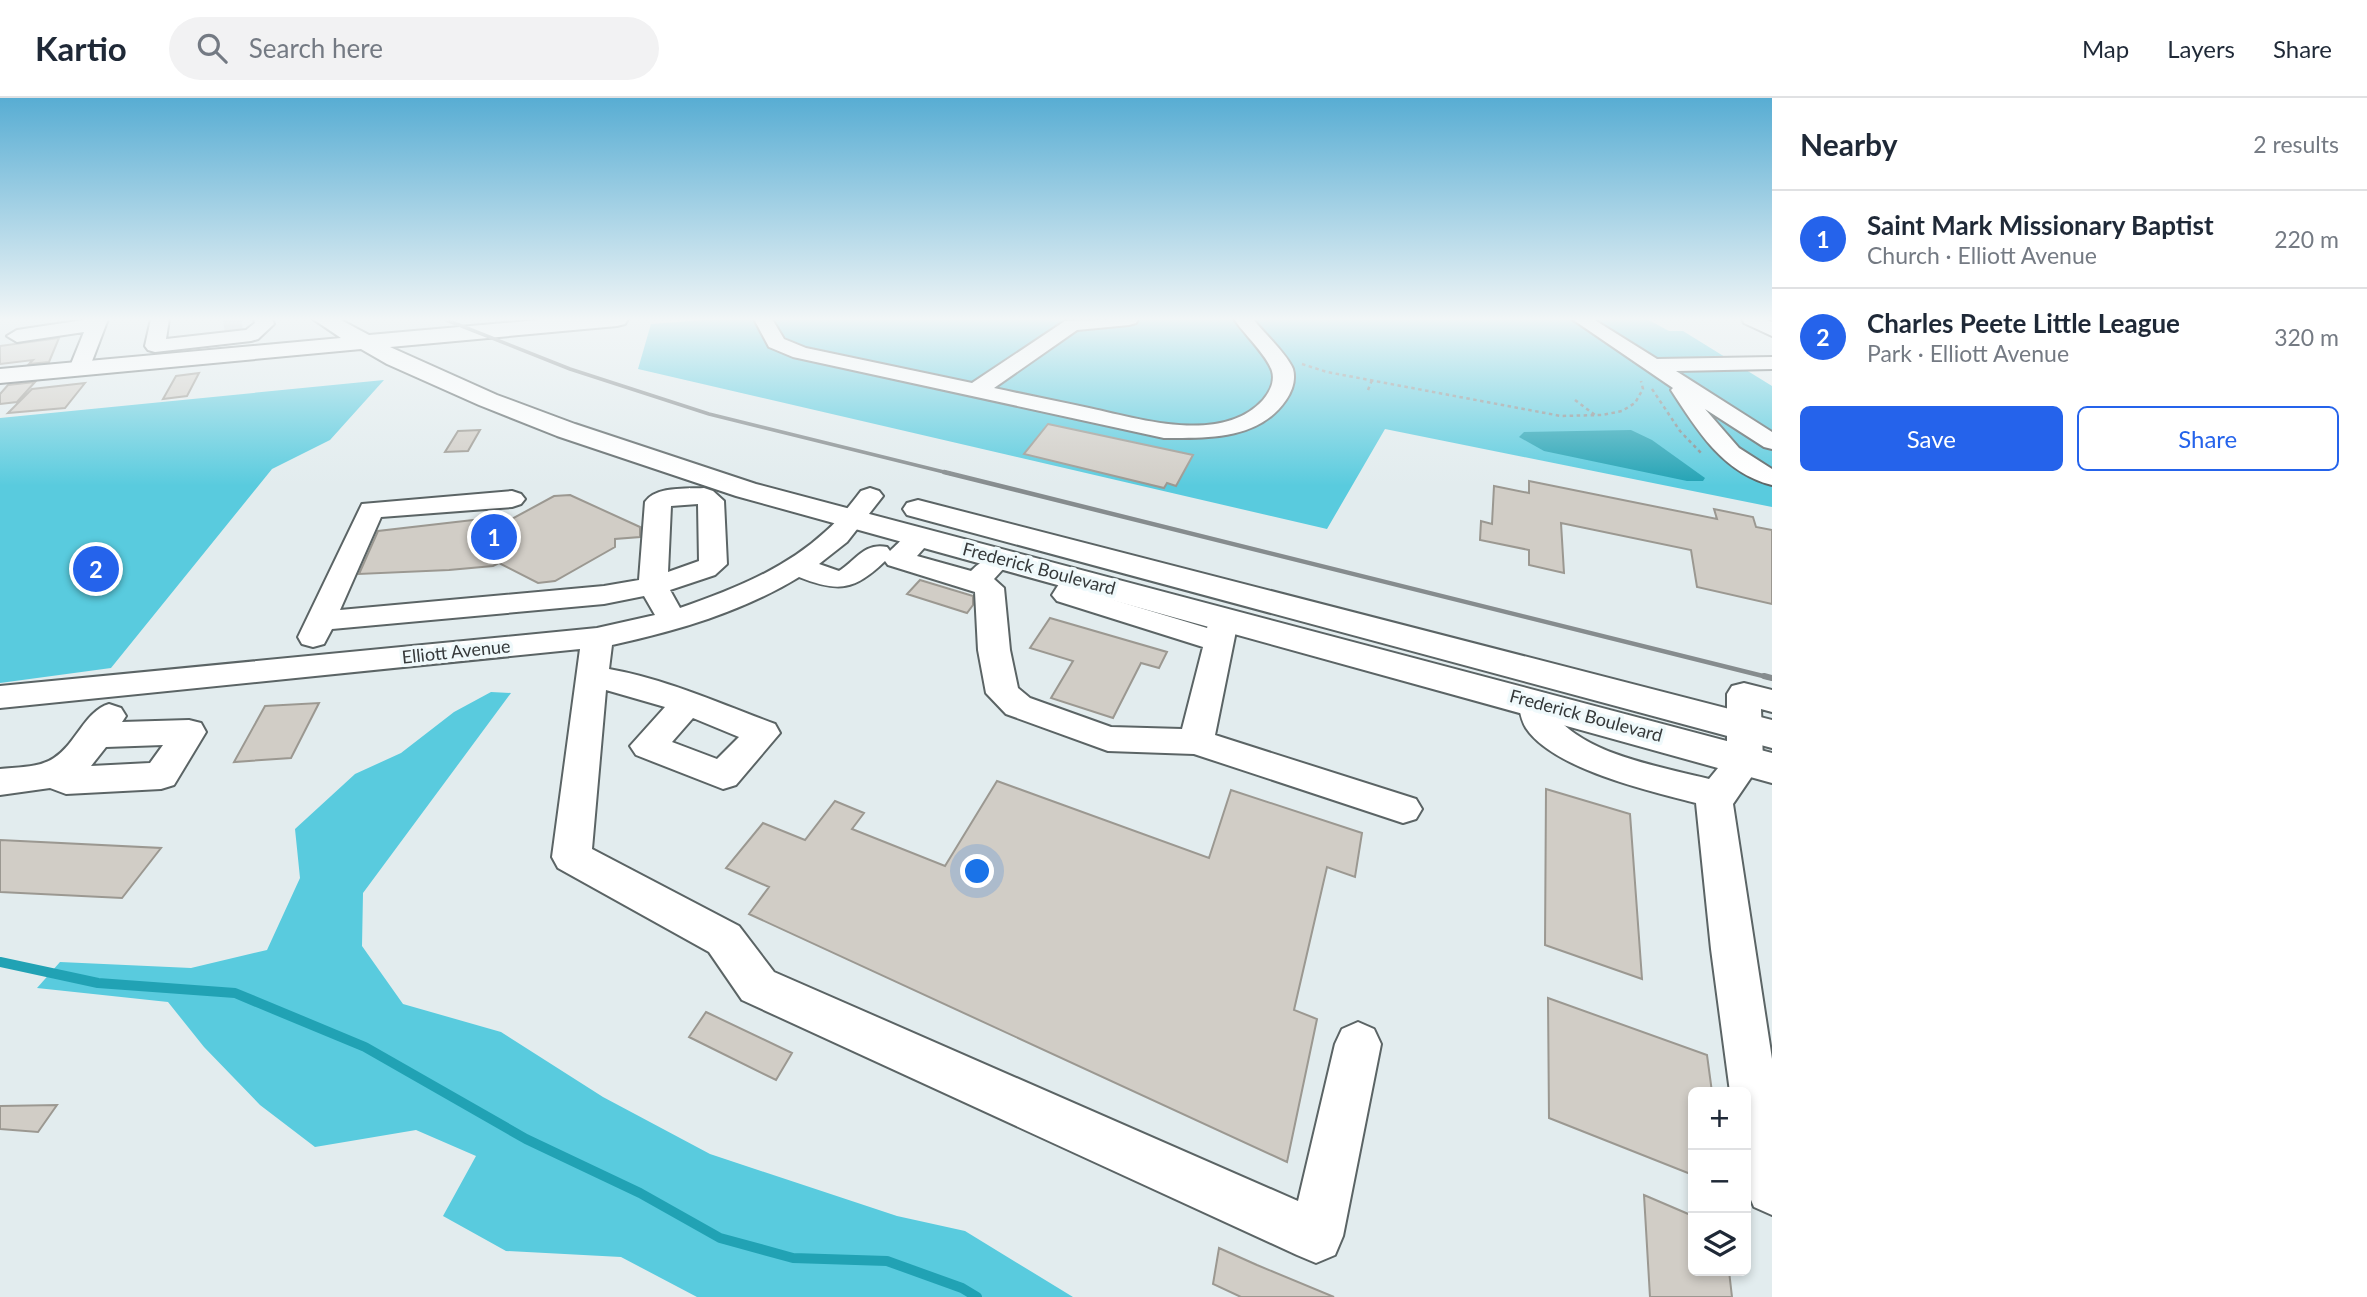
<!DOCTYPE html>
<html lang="en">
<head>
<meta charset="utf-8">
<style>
  body { margin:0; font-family:Lato,sans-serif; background:#f2f2f3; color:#1f2937 }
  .controls { position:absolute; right:21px; bottom:21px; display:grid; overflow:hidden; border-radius:10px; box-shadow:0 4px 10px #0003 }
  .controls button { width:63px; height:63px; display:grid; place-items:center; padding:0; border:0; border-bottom:2px solid #e0e1e3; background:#fff; color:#1f2937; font:35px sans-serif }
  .you { position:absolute; left:978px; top:774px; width:24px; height:24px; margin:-18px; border:5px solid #fff; border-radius:50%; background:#1a73e8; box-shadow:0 0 0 10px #1a73e833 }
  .badge { display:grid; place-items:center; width:46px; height:46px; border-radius:50%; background:#2563eb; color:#fff; font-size:23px; font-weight:700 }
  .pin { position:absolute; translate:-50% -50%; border:4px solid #fff; box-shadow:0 2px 7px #0006 }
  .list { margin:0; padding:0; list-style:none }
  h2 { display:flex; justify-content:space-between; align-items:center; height:91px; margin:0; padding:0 28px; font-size:30px }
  h2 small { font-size:23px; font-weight:400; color:#747a83 }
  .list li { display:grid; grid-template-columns:46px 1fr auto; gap:21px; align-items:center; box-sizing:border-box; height:98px; padding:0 28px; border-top:2px solid #e0e1e3 }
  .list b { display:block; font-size:26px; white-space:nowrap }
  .list p { margin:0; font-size:23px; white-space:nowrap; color:#747a83 }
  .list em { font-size:23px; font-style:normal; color:#747a83 }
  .actions { display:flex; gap:14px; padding:21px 28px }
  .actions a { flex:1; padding:16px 0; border:2px solid #2563eb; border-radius:10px; text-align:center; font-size:24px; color:#2563eb }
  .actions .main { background:#2563eb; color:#fff }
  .icon { flex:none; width:38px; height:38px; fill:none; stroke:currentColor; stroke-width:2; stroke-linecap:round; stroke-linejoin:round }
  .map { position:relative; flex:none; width:1772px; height:1199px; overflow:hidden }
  header { display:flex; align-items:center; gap:42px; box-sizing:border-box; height:98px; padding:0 35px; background:#fff; border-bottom:2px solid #e0e1e3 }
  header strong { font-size:33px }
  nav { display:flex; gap:38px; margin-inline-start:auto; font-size:24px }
  .search { width:490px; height:63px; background:#f2f2f3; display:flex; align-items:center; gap:18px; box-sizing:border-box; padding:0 24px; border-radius:38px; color:#747a83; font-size:26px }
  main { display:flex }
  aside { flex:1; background:#fff }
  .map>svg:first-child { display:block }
</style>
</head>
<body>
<header>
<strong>Kartio</strong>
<div class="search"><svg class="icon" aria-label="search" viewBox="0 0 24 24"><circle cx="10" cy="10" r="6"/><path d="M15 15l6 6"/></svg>Search here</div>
<nav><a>Map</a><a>Layers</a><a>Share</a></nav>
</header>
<main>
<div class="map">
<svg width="1772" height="1199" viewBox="0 0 1772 1199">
  <rect width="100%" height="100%" fill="#e2ecee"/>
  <path fill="#59cbde" d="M717 221H1647L1669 233H1683L1772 288V409L1385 331 1327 431 638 271 651 226Z
    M384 282 330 342 272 371 111 570 0 585V320Z
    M491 594 511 595 363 795 362 848 403 906 501 934 603 999 710 1056 897 1118 965 1133 1073 1199H697L621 1159 506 1153 443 1118 476 1058 416 1032 315 1049 260 1007 204 949 168 904 37 890 60 864 191 870 267 852 300 780 295 731 355 676 401 655 454 614Z"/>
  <path fill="#21a2b4" d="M1631 332 1652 342 1705 380 1703 383H1687L1544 353 1519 339 1524 334Z"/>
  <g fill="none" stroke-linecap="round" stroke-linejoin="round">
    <path stroke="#21a2b4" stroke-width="10" d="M0 864 98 885 235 895 365 949 526 1041 640 1095 720 1140 793 1160 887 1163 962 1190 977 1199"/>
  </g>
  <path fill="#d1cdc6" stroke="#9b9891" stroke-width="2" d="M59 240 49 264 29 266 33 262 0 266V248Z
    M199 275 187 298 163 301 176 278Z
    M35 284 17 304 0 306V296L8 287Z
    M85 285 65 310 8 315 32 291Z
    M1048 326 1193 357 1176 388 1167 385 1164 390 1024 356Z
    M480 332 468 353 445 354 458 333Z
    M1529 383 1717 421 1714 411 1753 419 1756 429 1772 432V506L1697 489 1691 452 1561 425 1564 475 1529 467V452L1480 442 1481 423 1492 426 1494 388 1529 395Z
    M570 397 640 429V439L615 441V449L555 483 538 485 499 465 493 468 449 472 359 476 378 433 473 422H510L554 398Z
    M920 482 973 498V507L967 515 907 496Z
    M1050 520 1167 554 1159 570 1141 565 1113 620 1051 600 1073 563 1030 550Z
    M319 605 291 660 234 664 265 608Z
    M997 683 1209 760 1231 692 1362 735 1355 779 1327 769 1294 912 1317 921 1287 1064 749 816 769 789 726 770 763 725 805 742 835 703 864 715 852 731 945 768Z
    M1546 691 1630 716 1642 881 1545 847Z
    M0 742 161 750 122 800 0 794Z
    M1548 900 1707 957 1712 994H1693V1077L1549 1020Z
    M706 914 792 955 776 982 689 939Z
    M57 1007 38 1034 0 1031V1008Z
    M1644 1097 1693 1118V1173H1729L1732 1199H1650Z
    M1219 1150 1257 1167 1334 1199H1241L1213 1186Z"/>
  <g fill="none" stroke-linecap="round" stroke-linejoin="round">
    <path stroke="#bfc8ca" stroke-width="22" stroke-dasharray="22 10" stroke-linecap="butt" d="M224 229 242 226"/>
    <defs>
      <path id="minor" d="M90 221H108L89 271 86 275H72L69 271 84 234 17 244 7 238 17 232Z
        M151 221H169L166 241 246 232 255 225 254 221H272L274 226 258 241 251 243 155 254 148 252 145 248Z
        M754 221H772L784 241 806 250 972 285 1065 223 1138 221 1136 225 1129 227 1077 232 994 290C1026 297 1057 303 1089 310 1140 321 1222 347 1263 302 1270 294 1275 283 1272 273 1267 257 1243 235 1234 221H1253C1263 234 1287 256 1293 271 1296 282 1292 293 1286 302 1259 342 1208 340 1164 340L793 259 769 249Z
        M1572 221H1593L1657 261 1772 259V271L1676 273 1772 334V351L1764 349 1705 311 1739 350 1772 371V387C1723 375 1697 332 1671 292L1673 290Z
        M1742 221H1765L1772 224V238L1744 225Z
        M704 390 713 393 724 403 727 466 715 477 670 492 680 510C732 492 785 471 825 434 839 422 850 407 861 393L870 390 879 393 883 398 847 444 819 466 839 473C856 462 865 444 887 449L890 453C903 441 911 429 930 433L934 439 917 458 971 473C981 463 987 459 1001 463L1005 469 994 481 1004 490 1010 552 1018 590 1030 600 1111 629 1182 631 1203 549 1057 503 1052 497 1066 475 1076 472 1086 475 1090 481 1084 493 1207 530 1212 516 1223 514 1234 516 1238 523 1215 637 1416 701 1422 711 1416 721 1403 725 1194 656 1108 653 1006 616 986 595 978 552 975 494 888 467 885 463C855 492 839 495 799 479 742 514 677 533 612 547L609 571C666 581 721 606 775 626L780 635 736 687 723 691 636 657 630 648 665 609 606 592 592 751 739 828 774 874 1298 1103 1335 946 1342 931 1358 924 1374 931 1381 946 1343 1138 1335 1157 1316 1165 1297 1157 742 902 709 854 558 770 552 759 580 551 0 610V588L597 530 655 517 644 498 604 506 332 531 324 546 313 549 302 546 298 539 362 406 512 393 521 396 525 401 521 406 512 409 381 419 340 512 604 488 639 482 645 404C656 388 686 391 704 390ZM698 406 699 463 668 474 671 408ZM693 620 739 639 717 661 672 644Z
        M1744 585 1772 592V614L1761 611 1763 662 1733 706 1772 961V1117L1754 1109 1746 1090V994H1730L1711 851 1696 705C1650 693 1553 671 1526 630 1521 622 1520 613 1518 604L1523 596 1535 593 1547 596C1551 603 1552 615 1558 621 1592 658 1662 669 1709 681L1727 659V596L1732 588Z
        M109 606 121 610 126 618 122 624 189 622 201 625 206 634 174 687 161 691 66 696 50 690 0 697V671C18 669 39 670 54 660 76 646 85 613 109 606ZM163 647 150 665 91 668 106 649Z"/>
      <path id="major" d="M313 221H339L369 237 550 221H628L625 226 617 228 390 249 497 297 575 326 756 386 1772 655V685L736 398 557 338 479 307 387 266 361 251 0 285V271L341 240Z
        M918 402 1772 622V650L907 417 903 411 907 405Z"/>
    </defs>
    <use href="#minor" stroke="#5b6465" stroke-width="4"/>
    <use href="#major" stroke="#5b6465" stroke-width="4"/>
    <path stroke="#838a8b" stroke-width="2.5" stroke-dasharray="3.5 3.5" stroke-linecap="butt" d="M1302 266 1327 274 1561 318 1602 317 1622 313 1635 305 1643 291 1641 283
      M1652 291 1680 333 1701 355
      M1368 292 1372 282
      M1575 302 1595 317"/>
    <use href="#minor" fill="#fff" fill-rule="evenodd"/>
    <use href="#major" fill="#fff" fill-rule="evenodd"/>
    <path stroke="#868c8e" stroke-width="3.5" d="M444 221 570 271 709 316 952 376"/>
    <path stroke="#868c8e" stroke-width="4.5" d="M944 374 1771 580"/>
    <path stroke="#868c8e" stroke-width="6" d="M1764 578 1772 580"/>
  </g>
  <linearGradient id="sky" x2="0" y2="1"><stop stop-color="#58add3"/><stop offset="0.57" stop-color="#f2f6f7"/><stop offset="1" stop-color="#f2f6f7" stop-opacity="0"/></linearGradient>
  <rect width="1772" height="388" fill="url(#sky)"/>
  <g text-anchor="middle" stroke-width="7" stroke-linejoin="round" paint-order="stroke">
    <g font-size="18" fill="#35393a" stroke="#eff9fb">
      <text transform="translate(1039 471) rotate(15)" y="6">Frederick Boulevard</text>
      <text transform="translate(456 554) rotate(-6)" y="6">Elliott Avenue</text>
      <text transform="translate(1586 618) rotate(15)" y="6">Frederick Boulevard</text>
    </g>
  </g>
</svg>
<div class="controls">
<button>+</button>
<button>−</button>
<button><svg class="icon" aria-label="layers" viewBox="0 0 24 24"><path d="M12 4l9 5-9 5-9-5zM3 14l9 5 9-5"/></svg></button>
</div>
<div class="you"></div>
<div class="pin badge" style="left:494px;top:439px">1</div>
<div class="pin badge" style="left:96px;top:471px">2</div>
</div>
<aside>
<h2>Nearby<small>2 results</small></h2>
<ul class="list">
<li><span class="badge">1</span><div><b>Saint Mark Missionary Baptist</b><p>Church · Elliott Avenue</p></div><em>220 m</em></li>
<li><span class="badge">2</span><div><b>Charles Peete Little League</b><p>Park · Elliott Avenue</p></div><em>320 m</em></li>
</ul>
<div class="actions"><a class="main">Save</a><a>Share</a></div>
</aside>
</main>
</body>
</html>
